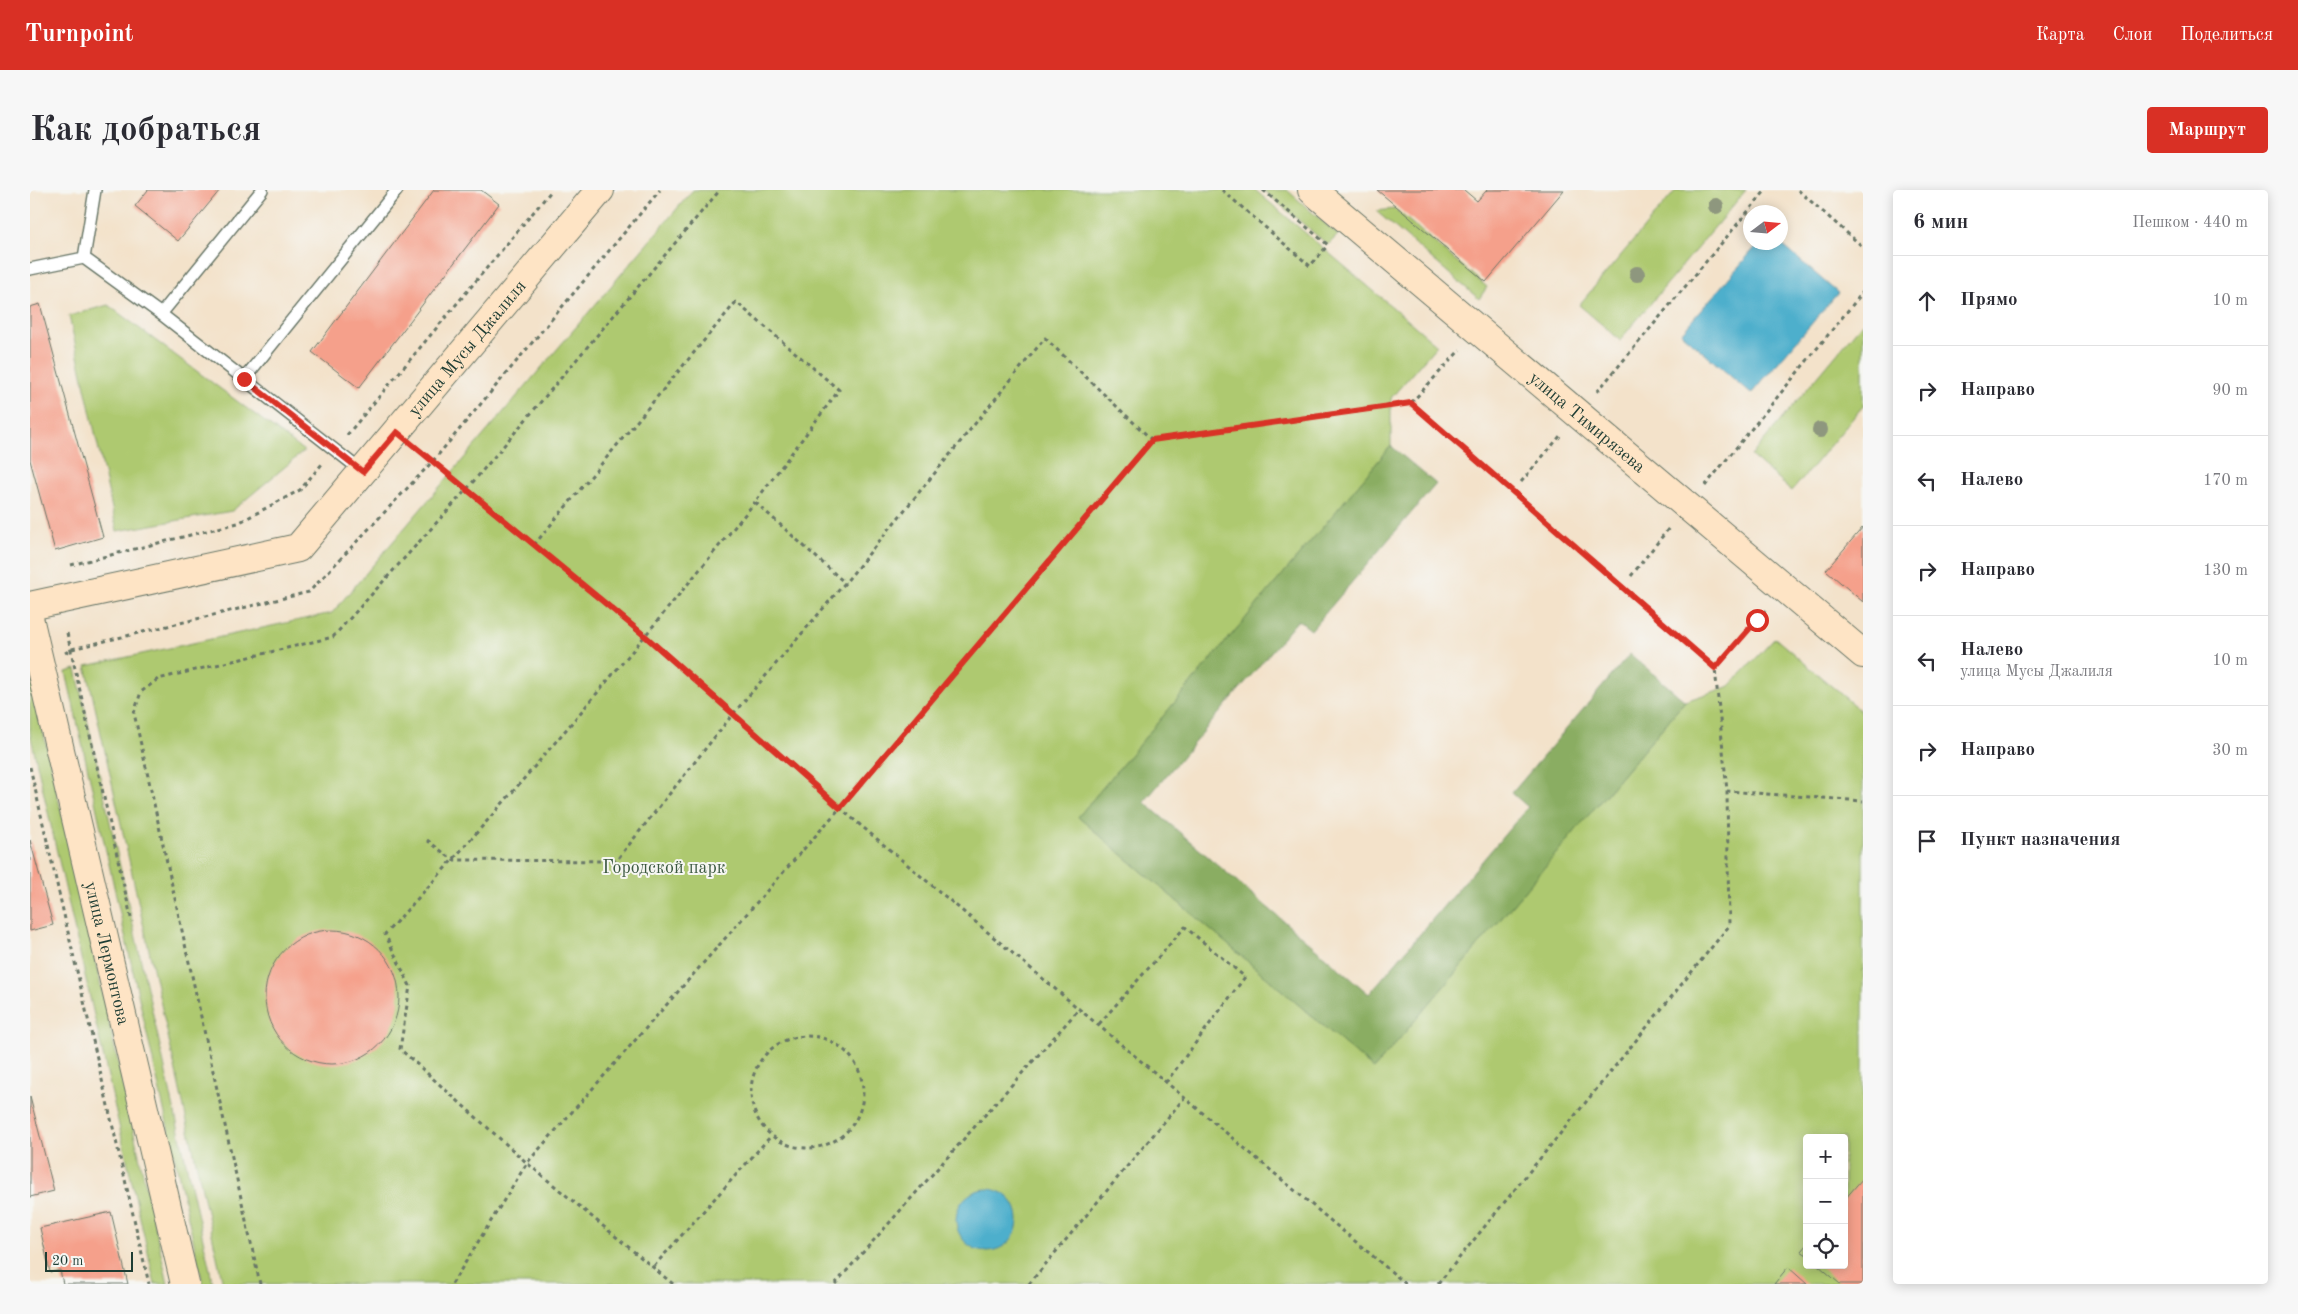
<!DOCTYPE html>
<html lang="ru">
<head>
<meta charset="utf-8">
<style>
  body { margin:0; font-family:"Old Standard TT",serif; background:#f7f7f7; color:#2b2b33 }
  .controls { position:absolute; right:15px; bottom:15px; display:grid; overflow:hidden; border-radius:5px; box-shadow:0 2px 12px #0003 }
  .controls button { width:45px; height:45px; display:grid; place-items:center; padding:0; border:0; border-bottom:1px solid #e1e1e2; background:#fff; color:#2b2b33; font:25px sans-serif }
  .compass { position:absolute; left:1713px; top:15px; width:45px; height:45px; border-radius:50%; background:#fff; box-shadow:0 2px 12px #0003; rotate:74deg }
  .scale { position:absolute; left:15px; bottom:12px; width:88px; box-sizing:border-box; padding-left:5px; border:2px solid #1f3d34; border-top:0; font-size:14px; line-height:18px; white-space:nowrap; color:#1f3d34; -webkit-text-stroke:4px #f6f6f2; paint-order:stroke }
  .stop { position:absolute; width:15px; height:15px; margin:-11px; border:4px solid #d93025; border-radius:50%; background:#fff }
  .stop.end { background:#d93025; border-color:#fff; box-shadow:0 1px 5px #0008 }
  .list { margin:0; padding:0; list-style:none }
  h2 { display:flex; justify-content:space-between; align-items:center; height:65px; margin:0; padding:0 20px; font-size:21px }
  h2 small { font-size:16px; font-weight:400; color:#7c7c81 }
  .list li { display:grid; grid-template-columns:32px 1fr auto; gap:15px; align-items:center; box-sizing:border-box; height:90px; padding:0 20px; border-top:1px solid #e1e1e2 }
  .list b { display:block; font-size:19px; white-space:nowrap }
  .list p { margin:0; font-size:16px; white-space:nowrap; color:#7c7c81 }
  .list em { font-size:16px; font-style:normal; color:#7c7c81 }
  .icon { flex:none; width:28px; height:28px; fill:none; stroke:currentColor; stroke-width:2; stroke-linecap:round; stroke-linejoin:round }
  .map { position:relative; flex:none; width:1833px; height:1094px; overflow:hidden; border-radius:5px }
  header { display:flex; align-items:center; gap:30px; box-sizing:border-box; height:70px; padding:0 25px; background:#d93025; color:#fff }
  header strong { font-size:24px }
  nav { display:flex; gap:28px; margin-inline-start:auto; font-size:18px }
  .intro { display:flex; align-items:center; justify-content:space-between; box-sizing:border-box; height:120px; padding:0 30px }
  h1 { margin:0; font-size:35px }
  .button { padding:12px 22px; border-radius:5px; background:#d93025; color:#fff; font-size:18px; font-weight:700 }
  main { display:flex; gap:30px; padding:0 30px }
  aside { flex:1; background:#fff; border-radius:5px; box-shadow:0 2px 12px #0003 }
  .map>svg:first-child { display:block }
</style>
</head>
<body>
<header>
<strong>Turnpoint</strong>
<nav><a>Карта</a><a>Слои</a><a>Поделиться</a></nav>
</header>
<div class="intro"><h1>Как добраться</h1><a class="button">Маршрут</a></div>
<main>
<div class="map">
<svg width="1833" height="1094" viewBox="0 0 1833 1094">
  <rect width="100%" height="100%" fill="#f6f6f2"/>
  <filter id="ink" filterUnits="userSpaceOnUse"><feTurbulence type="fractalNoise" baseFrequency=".02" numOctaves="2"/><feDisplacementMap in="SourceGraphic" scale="10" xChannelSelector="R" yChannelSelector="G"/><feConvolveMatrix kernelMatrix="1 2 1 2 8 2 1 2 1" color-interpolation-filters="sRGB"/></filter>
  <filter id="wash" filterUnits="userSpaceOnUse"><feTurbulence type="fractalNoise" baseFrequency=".0096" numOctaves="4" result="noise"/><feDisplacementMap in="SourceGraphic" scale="20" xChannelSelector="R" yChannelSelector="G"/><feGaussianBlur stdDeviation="1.12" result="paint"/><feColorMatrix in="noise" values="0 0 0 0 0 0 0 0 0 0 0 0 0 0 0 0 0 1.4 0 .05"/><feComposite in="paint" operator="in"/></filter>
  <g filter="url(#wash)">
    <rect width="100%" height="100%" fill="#f3e2ca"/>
    <path fill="#aec96f" stroke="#668352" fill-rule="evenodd" d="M663 0H1225L1407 155 1361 208V256L1048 627 1344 879 1655 511 1700 496 1745 448 1833 523V1094H193L56 476 302 423ZM1777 948H1814V1075H1777Z
      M1233 0H1257L1308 45 1298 55Z
      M1646 0H1716L1590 150 1549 115Z
      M1365 19 1457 97 1449 109 1346 21Z
      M78 115 274 261 202 321 87 341 39 126Z
      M1833 132V216L1762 301 1721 266Z
      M46 479 183 1094H173L36 482Z
      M2 492 138 1094H125L0 543V493Z"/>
    <path fill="#8aad62" stroke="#54754b" d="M1361 256 1406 294 1281 440 1268 430 1114 612 1339 804 1498 617 1482 603 1600 464 1655 511 1344 879 1048 627Z"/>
    <path fill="#4dafcc" stroke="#367680" d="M1729 53H1750L1808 103 1721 204 1651 143Z
      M926 1030a31 31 0 1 1 62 0a31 31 0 1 1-62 0Z"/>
    <g id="blocks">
      <path fill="#f5a08b" d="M118 0H190L148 51 105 16Z
        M404 0H451L469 14 329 198 282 162Z
        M1347 0H1434L1447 11 1457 0H1534L1456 92Z
        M10 114 73 347 25 361 0 270V117Z
        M1833 337V412L1796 380Z
        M0 650 23 735 0 741Z
        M235 807a67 67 0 1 1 134 0a67 67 0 1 1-134 0Z
        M0 907 24 1001 0 1007Z
        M1833 988V1094H1810L1788 1075H1814V1010Z
        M81 1022 98 1094H33L30 1080 20 1082 10 1038Z
        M1777 1054V1065L1771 1061Z
        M1758 1077 1777 1094H1744Z"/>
    </g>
  </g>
  <g filter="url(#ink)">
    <use href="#blocks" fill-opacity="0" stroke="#697768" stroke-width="1"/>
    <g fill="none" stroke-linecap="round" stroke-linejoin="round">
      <defs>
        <path id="lane" d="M65 0 54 68 131 124 333 282
          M0 79 54 68
          M131 124 232 0
          M214 189 367 0"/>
        <g id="secondary">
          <path id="s1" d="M1282 0 1833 464"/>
          <path id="s2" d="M0 416 268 358 570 0"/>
          <path id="s3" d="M0 432 155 1094"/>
        </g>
      </defs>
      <use href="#lane" stroke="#697768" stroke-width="14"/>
      <use href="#secondary" stroke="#697768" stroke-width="30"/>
      <path stroke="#697768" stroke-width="3" stroke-dasharray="4 4" stroke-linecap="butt" d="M1192 0 1280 76 1298 55
        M1233 0 1298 55
        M1768 0 1833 57
        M1567 202 1736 0
        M1381 213 1430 160
        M317 245 522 0
        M389 260 615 446 810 618 1376 1094
        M1491 292 1531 245
        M1675 296 1833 102
        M504 355 706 112 809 200 725 312 815 393
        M41 375 208 333 270 300 292 274
        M1601 386 1639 338
        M37 443 102 732
        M35 463 42 459 279 402 403 271 630 0
        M1685 478 1736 420
        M0 577 119 1094
        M397 650 423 670 586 671 703 524 815 393 1015 148 1122 250 1381 213 1685 478 1697 601 1833 611
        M1069 834 1155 737 1215 787 1137 891
        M721 902a56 56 0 1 1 112 0a56 56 0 1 1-112 0Z
        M624 1076 741 946
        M230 1094 104 523 111 502 128 489 303 447 437 299 690 0
        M422 1094 497 973 810 618 1122 250
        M643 1094 497 973 370 859 380 796 355 744C484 605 605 459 725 312
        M805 1094 1050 818
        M999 1094 1155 907
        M1408 1094 1699 736 1697 601"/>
      <use href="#lane" stroke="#fff" stroke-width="11"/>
      <use href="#secondary" stroke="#fee4c5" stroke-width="28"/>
    </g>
    <g fill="#8e977e">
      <circle cx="1686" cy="16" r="8"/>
      <circle cx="1607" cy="84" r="8"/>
      <circle cx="1790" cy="240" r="8"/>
    </g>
  </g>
  <g fill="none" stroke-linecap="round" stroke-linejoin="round" filter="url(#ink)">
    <path stroke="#d93025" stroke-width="6" d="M214 189 333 282 367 242 615 446 810 618 1122 250 1381 213 1685 478 1727 430"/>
  </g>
  <g text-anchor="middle" stroke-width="4" stroke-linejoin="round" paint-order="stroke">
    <g font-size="18" fill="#1f3d34" stroke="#f6f6f2">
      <text dy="6" stroke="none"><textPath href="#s2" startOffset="536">улица Мусы Джалиля</textPath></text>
      <text dy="6" stroke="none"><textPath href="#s1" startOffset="360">улица Тимирязева</textPath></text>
      <text dy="6" stroke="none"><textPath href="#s3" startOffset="340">улица Лермонтова</textPath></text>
    </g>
    <g font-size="18" fill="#3c5940" stroke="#f6f6f2">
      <text x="634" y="683">Городской парк</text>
    </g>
  </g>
</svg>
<div class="controls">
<button>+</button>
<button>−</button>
<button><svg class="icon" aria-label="locate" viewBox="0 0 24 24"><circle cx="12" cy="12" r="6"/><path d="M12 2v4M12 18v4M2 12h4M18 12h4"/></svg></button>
</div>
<svg class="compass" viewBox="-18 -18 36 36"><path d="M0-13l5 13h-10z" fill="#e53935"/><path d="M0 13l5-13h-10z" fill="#7c7c81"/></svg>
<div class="scale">20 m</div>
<div class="stop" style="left:1727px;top:430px"></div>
<div class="stop end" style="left:214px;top:189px"></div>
</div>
<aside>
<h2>6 мин<small>Пешком · 440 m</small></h2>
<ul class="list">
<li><svg class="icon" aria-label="ahead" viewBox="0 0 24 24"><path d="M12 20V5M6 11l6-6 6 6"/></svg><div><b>Прямо</b></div><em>10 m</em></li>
<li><svg class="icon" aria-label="right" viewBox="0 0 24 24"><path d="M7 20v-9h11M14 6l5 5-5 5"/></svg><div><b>Направо</b></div><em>90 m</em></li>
<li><svg class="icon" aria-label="left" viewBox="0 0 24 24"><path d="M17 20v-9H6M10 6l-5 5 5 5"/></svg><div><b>Налево</b></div><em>170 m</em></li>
<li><svg class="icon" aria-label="right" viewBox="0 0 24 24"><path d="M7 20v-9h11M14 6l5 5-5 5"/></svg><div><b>Направо</b></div><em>130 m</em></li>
<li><svg class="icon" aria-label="left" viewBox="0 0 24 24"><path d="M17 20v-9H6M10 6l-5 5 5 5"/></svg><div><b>Налево</b><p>улица Мусы Джалиля</p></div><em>10 m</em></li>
<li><svg class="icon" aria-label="right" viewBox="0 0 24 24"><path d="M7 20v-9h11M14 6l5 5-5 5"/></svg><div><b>Направо</b></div><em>30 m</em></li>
<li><svg class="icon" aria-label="arrive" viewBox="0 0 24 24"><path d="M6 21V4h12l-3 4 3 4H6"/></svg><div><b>Пункт назначения</b></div></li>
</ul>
</aside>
</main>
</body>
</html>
